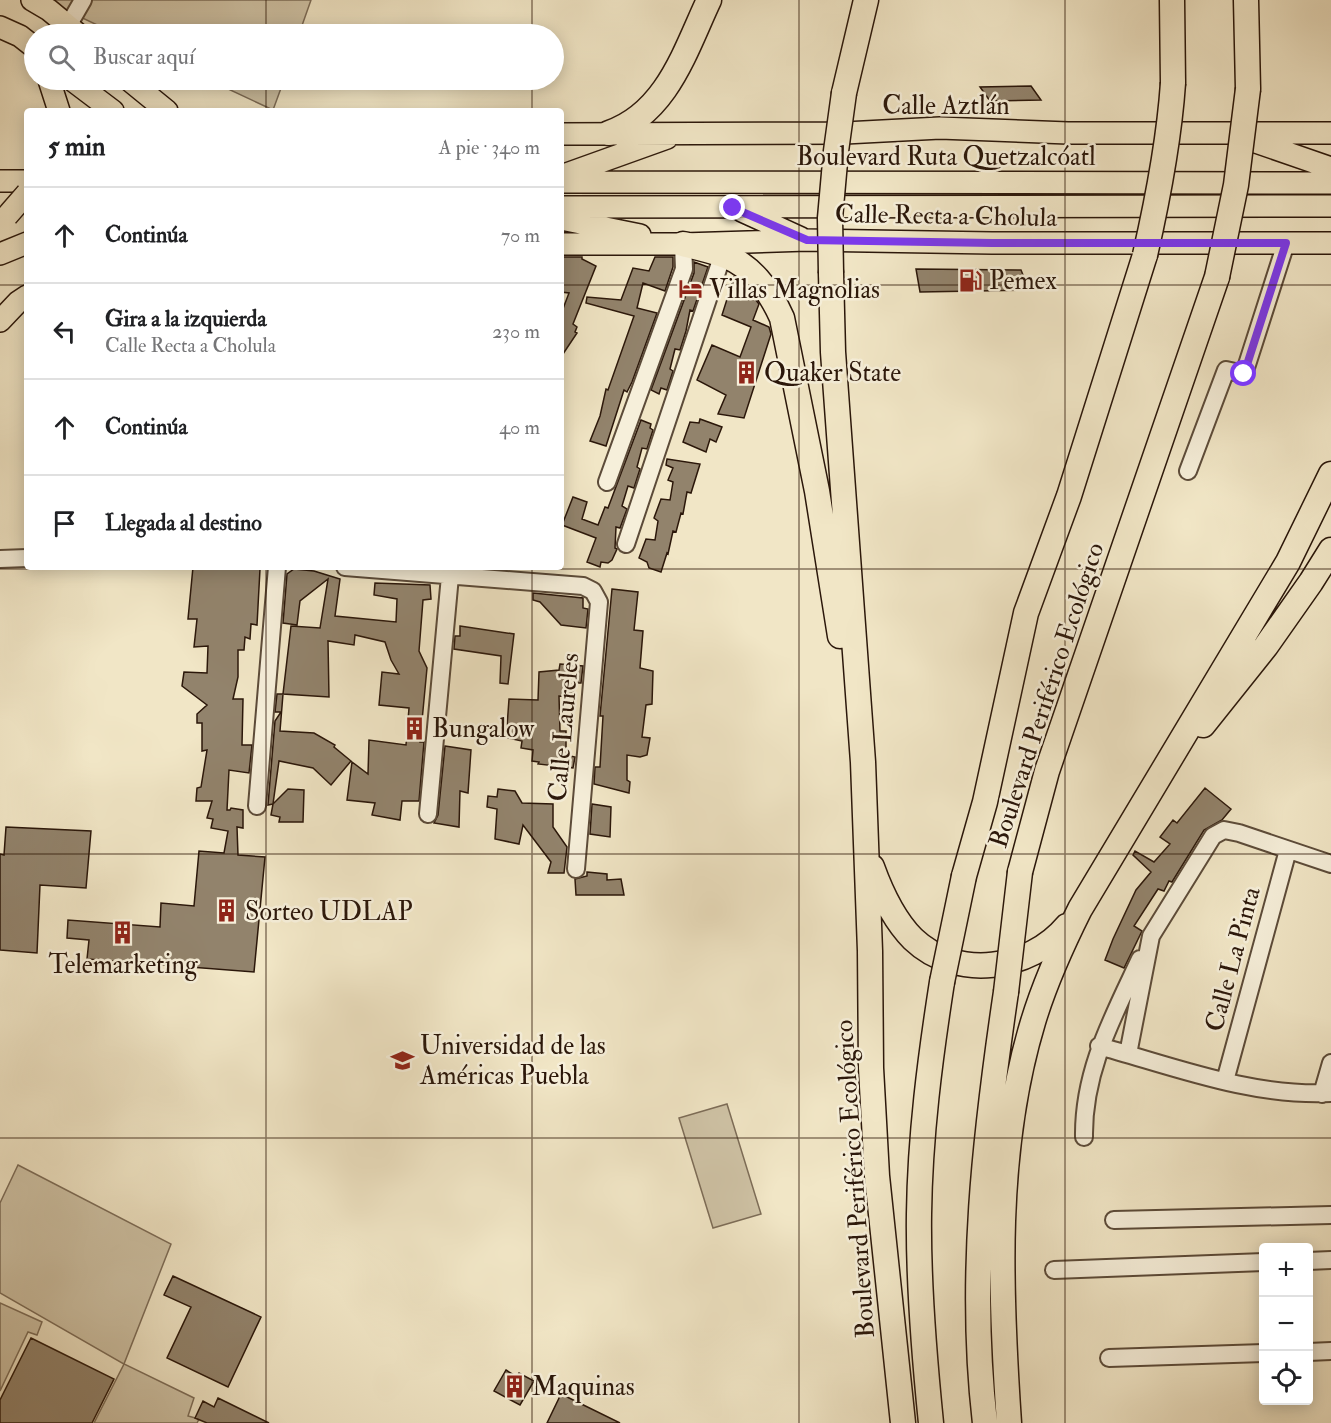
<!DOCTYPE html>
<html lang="es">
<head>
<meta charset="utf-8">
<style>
  body { margin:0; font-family:"IM FELL Double Pica",serif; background:#f6f6f6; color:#202124 }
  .controls { position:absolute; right:18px; bottom:18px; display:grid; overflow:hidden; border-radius:6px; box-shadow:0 3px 15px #0003 }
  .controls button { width:54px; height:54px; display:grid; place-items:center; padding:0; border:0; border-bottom:2px solid #e0e0e0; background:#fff; color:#202124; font:30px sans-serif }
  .stop { position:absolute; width:18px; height:18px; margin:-14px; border:4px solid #7c3aed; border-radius:50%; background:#fff }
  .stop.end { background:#7c3aed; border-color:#fff; box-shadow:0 2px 6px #0008 }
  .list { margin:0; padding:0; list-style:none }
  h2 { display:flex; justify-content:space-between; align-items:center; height:78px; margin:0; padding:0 24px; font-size:26px }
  h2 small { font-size:20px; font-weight:400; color:#757577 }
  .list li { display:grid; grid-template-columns:39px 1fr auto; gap:18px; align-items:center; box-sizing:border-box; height:96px; padding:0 24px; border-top:2px solid #e0e0e0 }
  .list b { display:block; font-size:22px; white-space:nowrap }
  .list p { margin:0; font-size:20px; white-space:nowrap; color:#757577 }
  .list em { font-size:20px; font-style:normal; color:#757577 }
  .icon { flex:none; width:33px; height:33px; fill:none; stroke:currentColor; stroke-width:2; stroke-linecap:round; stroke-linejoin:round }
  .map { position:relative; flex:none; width:1331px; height:1423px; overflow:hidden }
  .search { position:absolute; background:#fff; box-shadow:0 3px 15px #0003; left:24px; top:24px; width:540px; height:66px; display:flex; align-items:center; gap:15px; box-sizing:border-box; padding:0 21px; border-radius:33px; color:#757577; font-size:22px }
  .panel { position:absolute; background:#fff; box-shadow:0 3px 15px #0003; left:24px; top:108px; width:540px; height:462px; border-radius:6px }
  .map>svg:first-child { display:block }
</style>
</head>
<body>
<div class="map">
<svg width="1331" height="1423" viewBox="0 0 1331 1423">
  <rect width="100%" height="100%" fill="#f1e6c6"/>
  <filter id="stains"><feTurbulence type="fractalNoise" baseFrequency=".00333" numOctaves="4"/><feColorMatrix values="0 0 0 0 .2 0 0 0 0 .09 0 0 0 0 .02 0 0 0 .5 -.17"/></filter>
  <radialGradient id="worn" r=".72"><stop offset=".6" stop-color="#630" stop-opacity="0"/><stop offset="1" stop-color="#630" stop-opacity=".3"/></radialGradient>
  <path fill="#cfc3a6" stroke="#7d6d58" stroke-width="1.5" d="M55 0H311L299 34H116L53 4Z
    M209 80H284L273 110Z
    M727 1104 761 1214 713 1228 679 1118Z
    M18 1165 171 1244 124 1364 194 1398 188 1416 199 1419 197 1423H94L124 1364 0 1293V1203Z
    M0 1303 42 1322 37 1335 28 1332 0 1391Z"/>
  <path fill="#92836c" stroke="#2b170a" stroke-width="1.5" d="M1031 86 1041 100 990 101 980 87Z
    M561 257H582V259L596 266 573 324 577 327 575 332 577 333 561 357V314L569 293 561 292Z
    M655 257H673V267L665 291 643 283 637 308 657 313 632 382 627 392 624 390 606 446 590 441 600 416 606 389 608 390 634 316 586 303 587 297 621 300 633 268 649 271Z
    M694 262 708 267 693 311 690 310 686 331 680 350 675 349 670 369 673 371 667 390 661 388 659 394 651 390 694 273Z
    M916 269 1021 270 1029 290 920 292Z
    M734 277 747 289 759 304 753 320 769 327 771 334 744 418 718 414 726 395 697 380 712 345 740 357 751 327 722 315Z
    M700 419 722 427 716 442 710 439 706 452 683 442 690 422 699 423Z
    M641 420 651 424 650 428 653 430 647 449 642 448 637 467 640 469 634 488 628 486 622 506 627 509 620 528 616 527 615 548 617 549 612 560 608 563 601 562 600 567 587 562 596 538 562 525 573 497 587 502 582 519 598 525 605 507 608 508Z
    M667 459 700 464 691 493 687 492 683 514 681 513 676 532 673 531 668 554 667 553 661 572 649 568 647 562 639 558 646 539 655 540 658 521 654 518 661 499 670 500 673 482 668 480 673 468 666 465Z
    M193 567 260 569 257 625 251 624 250 639 245 637 244 650H238V677L233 699H243L242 745H252L249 773 229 770 227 810H230L231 808 243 810V828L237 827 238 855 265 857 254 972 87 959 89 940 67 938 68 920 160 927 161 903 194 906 199 851 224 853 228 831 211 828 213 819 207 818 212 801H196L197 788 201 787 207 750 202 751V723H197V714L207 705 182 686 184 672 207 673 208 646 194 647 197 619H188Z
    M294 569 314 571 340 579 335 616 396 622 397 599 374 595 375 583 430 585 431 599 423 600 419 651 427 668 420 742H424L419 801H402L400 820 372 815 375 803 347 800 352 762 368 774 369 740 406 745 409 708 379 705 382 672 399 674 391 660 385 642 355 635 354 645 328 641 329 697 283 694 291 626 320 628 328 579 300 601 297 625 283 623 287 574Z
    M612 589 638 592 634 630 643 631 640 668 653 671 652 704 646 705 642 737 650 738 647 755 640 757 627 755V780L630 782 629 793 594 784 595 767H600L603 716H600Z
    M533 593 583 598V608L588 609 586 628 561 625 540 602 533 600Z
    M460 626 514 634 508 684 500 683 501 656 454 649 455 636H460Z
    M560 664 583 666 581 683H575L573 697 559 696 560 731H566V755L575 757 573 768 538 764 539 762 532 761 533 750 521 748 522 741 503 737 504 727H507L509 699 538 700 539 672 559 670Z
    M277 694H283L280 731 314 733 335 745 334 747 351 761 331 785 313 768 279 761 273 804 288 789 304 790 303 822H279L280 817 271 815 273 804 268 805 275 721 281 712H275Z
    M445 746 471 750 468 793 460 791 459 827 434 823 438 815Z
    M1205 788 1231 809 1222 820 1204 830 1172 882 1169 881 1164 891 1158 889 1134 926 1142 931 1124 968 1105 960 1113 939 1136 890 1151 872 1133 855 1135 851 1154 862 1170 844 1160 837 1173 820 1177 823Z
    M498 789 515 791 522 803 553 804V827L567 847 564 873H548L551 862 523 825 519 844 495 839 497 809 487 807 488 796 497 797Z
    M592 804 611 807 610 837 590 834Z
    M6 827 91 831 86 888 40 885 37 953 0 950V854L4 855Z
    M587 872 607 874V880L621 879 624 895H576L575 879 587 876Z
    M173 1276 261 1317 228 1387 167 1358 191 1307 164 1295Z
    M31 1338 114 1379 92 1423H0V1400Z
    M506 1370 517 1377 519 1373 534 1381 520 1405 494 1391Z
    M561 1394 620 1423H547Z
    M218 1398 269 1423H207L195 1418 203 1401 214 1407Z"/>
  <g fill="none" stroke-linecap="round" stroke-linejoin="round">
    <defs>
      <path id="minor" d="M68 26 83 0
        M1188 471 1226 370 1244 374 1286 243
        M607 482 684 269 683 244
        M626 544 723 254
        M0 559 27 558
        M345 567 583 586 593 591 599 602 576 869
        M257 806 277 567
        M428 814 450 576
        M1099 1046C1175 1067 1252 1097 1331 1093
        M1128 1054 1151 936 1213 836 1224 830 1239 833 1331 864
        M1225 1081 1288 850
        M1322 1094 1331 1063
        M1084 1137C1083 1071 1113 1017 1140 959
        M1114 1220 1331 1215
        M1308 1261 1331 1260
        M1054 1270 1264 1262
        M1308 1352 1331 1351
        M1109 1358 1264 1353"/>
      <path id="major" d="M32 0 49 10 78 34
        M0 27 20 36 34 47
        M49 80 59 111
        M72 80 113 111
        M129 80 167 111
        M561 134 845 133 940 128 1068 133H1331
        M1244 138 1331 168
        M561 176 667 138
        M0 181H27
        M561 182 1331 183
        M561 207 1331 206
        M742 211 801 238
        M561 219 640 235
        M561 244H683L807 240 992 243H1331
        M0 254 27 243
        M0 321 18 302 27 296"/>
      <path id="highway" d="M1172 0 1173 83
        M1246 0 1248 89
        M844 93 866 0
        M609 133C667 113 685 51 709 0
        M683 244C695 247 708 250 720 254 750 263 770 291 782 318L817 491 840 636
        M831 273 833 352 863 762 870 951 871 1068 877 1176 903 1423
        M1203 725 1266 646 1311 582 1331 550
        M872 867C881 892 894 920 913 939 957 981 1030 970 1067 926
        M1020 872 1047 771 1217 277
        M964 876 985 802 1026 613 1069 496 1145 255
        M931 1423C924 1354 918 1283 919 1214 920 1136 930 1059 942 982
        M985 1423C968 1279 985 1134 1006 992
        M1009 1423C1000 1290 994 1151 1033 1022 1045 982 1062 945 1080 909L1288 562 1331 474"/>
    </defs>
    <use href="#minor" stroke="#5c4b39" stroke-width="20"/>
    <use href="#major" stroke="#2b170a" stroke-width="24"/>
    <use href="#highway" stroke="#2b170a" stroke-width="27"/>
    <use href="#minor" stroke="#f6efda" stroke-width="16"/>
    <use href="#major" stroke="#f1e6c6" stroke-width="21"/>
    <use href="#highway" stroke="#f1e6c6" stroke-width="24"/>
    <defs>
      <path id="major-bridge" d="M7 216 27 193"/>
      <path id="highway-bridge" d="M1145 255C1158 198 1169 142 1173 83
        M831 273 830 218 836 151 844 93
        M1217 277 1236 185 1248 89
        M942 982 964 876
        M1006 992 1020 872"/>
    </defs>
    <use href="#major-bridge" stroke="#2b170a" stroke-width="24" stroke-linecap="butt"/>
    <use href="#highway-bridge" stroke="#2b170a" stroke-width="27" stroke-linecap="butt"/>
    <use href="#major-bridge" stroke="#f1e6c6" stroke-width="21"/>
    <use href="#highway-bridge" stroke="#f1e6c6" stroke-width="24"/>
  </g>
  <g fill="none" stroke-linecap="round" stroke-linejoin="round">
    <path stroke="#7c3aed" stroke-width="8" d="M733 208 807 240 992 243H1286L1244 374"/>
  </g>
  <path fill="none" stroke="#2b170a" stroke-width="1.5" stroke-opacity="0.55" d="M266 0V34M532 0V34M799 0V1423M1065 0V1423M266 80V111M532 80V111M0 285H27M561 285H1331M266 567V1423M532 567V1423M0 569H1331M0 854H1331M0 1138H1331"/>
  <defs>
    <symbol id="fuel-bare" viewBox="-9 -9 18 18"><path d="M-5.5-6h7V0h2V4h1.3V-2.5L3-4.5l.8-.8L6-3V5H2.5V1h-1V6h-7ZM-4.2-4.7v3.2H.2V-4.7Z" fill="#8f2418" stroke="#f6efda" stroke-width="2.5" paint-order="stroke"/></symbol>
    <symbol id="hotel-bare" viewBox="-9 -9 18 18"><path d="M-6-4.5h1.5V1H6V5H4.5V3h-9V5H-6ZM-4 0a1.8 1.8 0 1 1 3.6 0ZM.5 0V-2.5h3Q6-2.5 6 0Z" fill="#8f2418" stroke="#f6efda" stroke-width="2.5" paint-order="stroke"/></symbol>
    <symbol id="building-bare" viewBox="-9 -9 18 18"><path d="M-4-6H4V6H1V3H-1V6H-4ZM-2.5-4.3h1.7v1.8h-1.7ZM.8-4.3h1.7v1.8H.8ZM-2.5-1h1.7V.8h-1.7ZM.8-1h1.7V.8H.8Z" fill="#8f2418" stroke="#f6efda" stroke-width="2.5" paint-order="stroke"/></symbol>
    <symbol id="university-bare" viewBox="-9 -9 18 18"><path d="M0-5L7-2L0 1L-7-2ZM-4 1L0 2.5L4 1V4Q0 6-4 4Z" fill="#8f2418" stroke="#f6efda" stroke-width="2.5" paint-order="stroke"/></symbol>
  </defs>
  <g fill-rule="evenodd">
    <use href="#fuel-bare" x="954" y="264" width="33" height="33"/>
    <use href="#hotel-bare" x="674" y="272" width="33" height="33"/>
    <use href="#building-bare" x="730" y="356" width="33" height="33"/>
    <use href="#building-bare" x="398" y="712" width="33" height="33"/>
    <use href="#building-bare" x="210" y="894" width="33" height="33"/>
    <use href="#building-bare" x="106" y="916" width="33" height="33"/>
    <use href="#university-bare" x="386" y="1044" width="33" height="33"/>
    <use href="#building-bare" x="498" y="1370" width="33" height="33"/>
  </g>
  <g text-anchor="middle" stroke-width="5" stroke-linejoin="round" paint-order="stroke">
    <g font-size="26" fill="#2b170a" stroke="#f6efda">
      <text x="946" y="114">Calle Aztlán</text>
      <text x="946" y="165">Boulevard Ruta Quetzalcóatl</text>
      <text transform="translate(946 215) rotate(1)" y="9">Calle Recta a Cholula</text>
      <text transform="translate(1046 695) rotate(-72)" y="9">Boulevard Periférico Ecológico</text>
      <text transform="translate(563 727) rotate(-85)" y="9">Calle Laureles</text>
      <text transform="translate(1232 959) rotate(-75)" y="9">Calle La Pinta</text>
      <text transform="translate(854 1179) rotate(-94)" y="9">Boulevard Periférico Ecológico</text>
    </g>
    <g font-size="26" fill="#2b170a" stroke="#f6efda" text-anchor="start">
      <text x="989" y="289">Pemex</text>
      <text x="709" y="298">Villas Magnolias</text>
      <text x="764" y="381">Quaker State</text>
      <text x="432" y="737">Bungalow</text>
      <text x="245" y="920">Sorteo UDLAP</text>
      <text x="123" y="973" text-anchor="middle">Telemarketing</text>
      <text x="420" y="1054">Universidad de las<tspan x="420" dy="30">Américas Puebla</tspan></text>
      <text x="532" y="1395">Maquinas</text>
    </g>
  </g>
  <rect width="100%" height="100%" filter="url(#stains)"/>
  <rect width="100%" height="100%" fill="url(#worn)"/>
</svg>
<div class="controls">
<button>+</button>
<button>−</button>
<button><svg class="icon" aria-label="locate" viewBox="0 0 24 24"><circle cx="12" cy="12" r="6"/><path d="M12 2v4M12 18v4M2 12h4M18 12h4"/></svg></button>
</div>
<div class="stop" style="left:1244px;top:374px"></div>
<div class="stop end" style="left:733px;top:208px"></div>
<div class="search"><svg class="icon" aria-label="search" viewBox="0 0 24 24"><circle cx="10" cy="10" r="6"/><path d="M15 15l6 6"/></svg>Buscar aquí</div>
<section class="panel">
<h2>5 min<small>A pie · 340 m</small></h2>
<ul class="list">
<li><svg class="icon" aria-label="ahead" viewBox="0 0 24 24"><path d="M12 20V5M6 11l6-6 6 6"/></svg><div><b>Continúa</b></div><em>70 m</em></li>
<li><svg class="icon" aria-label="left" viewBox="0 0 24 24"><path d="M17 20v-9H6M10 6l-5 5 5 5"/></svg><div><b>Gira a la izquierda</b><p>Calle Recta a Cholula</p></div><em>230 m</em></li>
<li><svg class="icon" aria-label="ahead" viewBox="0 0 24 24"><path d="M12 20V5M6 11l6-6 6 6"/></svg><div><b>Continúa</b></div><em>40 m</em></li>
<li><svg class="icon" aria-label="arrive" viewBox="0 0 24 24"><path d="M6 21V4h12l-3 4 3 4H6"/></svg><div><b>Llegada al destino</b></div></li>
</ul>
</section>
</div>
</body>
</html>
